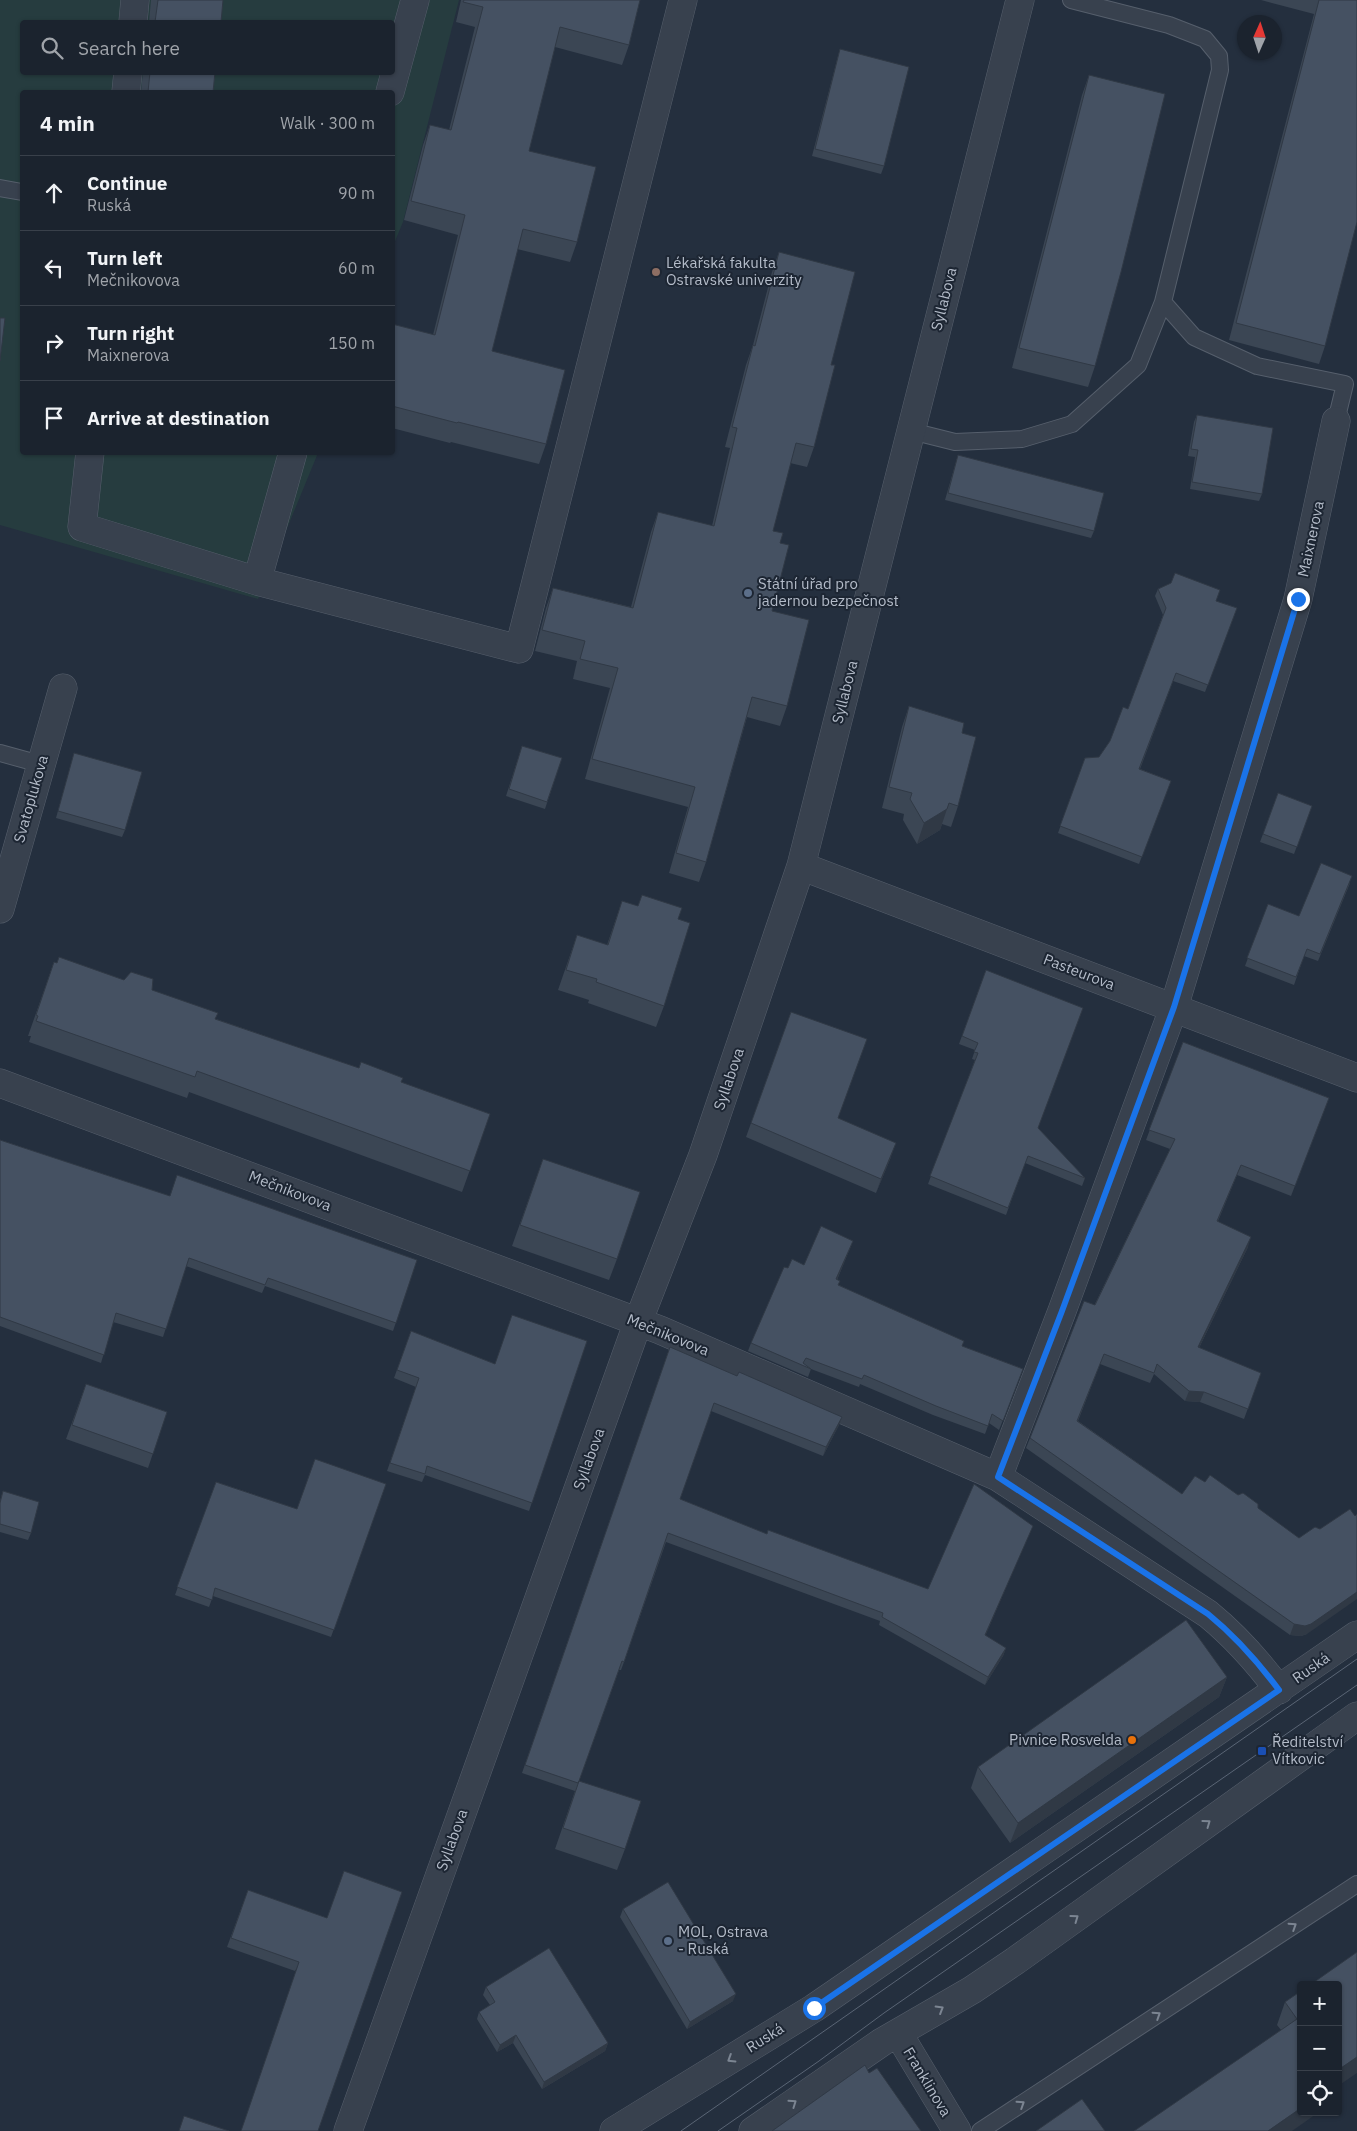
<!DOCTYPE html>
<html lang="en">
<head>
<meta charset="utf-8">
<style>
  body { margin:0; font-family:"IBM Plex Sans",sans-serif; background:#242b36; color:#f1f3f6 }
  .controls { position:absolute; right:15px; bottom:15px; display:grid; overflow:hidden; border-radius:5px; box-shadow:0 1px 4px #0004 }
  .controls button { width:45px; height:45px; display:grid; place-items:center; padding:0; border:0; border-bottom:1px solid #39404a; background:#1b232e; color:#f1f3f6; font:25px sans-serif }
  .compass { position:absolute; left:1237px; top:15px; width:45px; height:45px; border-radius:50%; background:#1b232e; box-shadow:0 1px 4px #0004; rotate:3deg }
  .stop { position:absolute; width:15px; height:15px; margin:-11px; border:4px solid #1a73e8; border-radius:50%; background:#fff }
  .stop.end { background:#1a73e8; border-color:#fff; box-shadow:0 1px 5px #0008 }
  .list { margin:0; padding:0; list-style:none }
  h2 { display:flex; justify-content:space-between; align-items:center; height:65px; margin:0; padding:0 20px; font-size:21px }
  h2 small { font-size:16px; font-weight:400; color:#a0a4aa }
  .list li { display:grid; grid-template-columns:32px 1fr auto; gap:15px; align-items:center; box-sizing:border-box; height:75px; padding:0 20px; border-top:1px solid #39404a }
  .list b { display:block; font-size:19px; white-space:nowrap }
  .list p { margin:0; font-size:16px; white-space:nowrap; color:#a0a4aa }
  .list em { font-size:16px; font-style:normal; color:#a0a4aa }
  .icon { flex:none; width:28px; height:28px; fill:none; stroke:currentColor; stroke-width:2; stroke-linecap:round; stroke-linejoin:round }
  .map { position:relative; flex:none; width:1357px; height:2131px; overflow:hidden }
  .search { position:absolute; background:#1b232e; box-shadow:0 1px 4px #0004; left:20px; top:20px; width:375px; height:55px; display:flex; align-items:center; gap:12px; box-sizing:border-box; padding:0 18px; border-radius:5px; color:#a0a4aa; font-size:19px }
  .panel { position:absolute; background:#1b232e; box-shadow:0 1px 4px #0004; left:20px; top:90px; width:375px; height:365px; border-radius:5px }
  .map>svg:first-child { display:block }
</style>
</head>
<body>
<div class="map">
<svg width="1357" height="2131" viewBox="0 0 1357 2131">
  <rect width="100%" height="100%" fill="#242f3e"/>
  <path fill="#263c3f" fill-rule="evenodd" d="M0 0H459L403 222 393 246 392 92H22V452L318 453 258 599 0 525ZM22 22H392V72H22Z"/>
  <g fill="none" stroke-linecap="round" stroke-linejoin="round">
    <defs>
      <path id="service" d="M0 188 22 192
        M1163 302 1194 337 1257 366 1345 384 1336 421
        M911 431 955 442 1022 439 1072 424 1138 365 1163 302 1220 70 1219 56 1205 39 1169 25 1071 0
        M0 753 40 764
        M980 2131 1357 1884"/>
      <path id="minor" d="M133 22 135 0
        M126 92 128 72
        M390 92 415 0
        M90 452 82 527 257 581 293 452
        M257 581 519 649 683 0
        M801 866 1357 1078
        M0 909 63 688
        M0 1083 660 1330 998 1477 1208 1614C1235 1636 1258 1662 1279 1690
        M998 1477 1062 1311 1174 1007 1298 599 1336 421
        M898 2033 957 2131
        M348 2131 638 1322 703 1155 801 866 1020 0
        M614 2131 814 2008 1357 1635
        M753 2131 882 2042 972 1990 1015 1961 1357 1716"/>
    </defs>
    <use href="#service" stroke="#565f6c" stroke-width="18"/>
    <use href="#minor" stroke="#565f6c" stroke-width="29"/>
    <use href="#service" stroke="#38414e" stroke-width="16"/>
    <use href="#minor" stroke="#38414e" stroke-width="28"/>
    <path stroke="#5a6575" stroke-width="1" d="M681 2131 1357 1659
      M718 2131 819 2061 884 2013 1357 1685"/>
  </g>
  <path fill="#3b4654" d="M151 0H223L221 22H149Z
    M461 0H640L629 45 622 65 555 47 529 151 577 242 570 262 517 249 492 351 546 444 539 464 451 442 450 443 392 428V324L433 335 458 235 404 220 423 145 430 125 449 130 475 27 456 22Z
    M1261 0H1357L1325 346 1319 364 1229 340 1314 14Z
    M840 49 884 166 881 174 812 156 838 56Z
    M143 72H215L213 92H141Z
    M1089 75 1095 366 1088 387 1012 368 1082 95Z
    M779 252 831 365 814 447 807 467 790 463 773 531 780 543 772 611 787 706 780 726 747 717 706 862 699 882 669 873 688 807 585 779 610 688 573 679 577 661 535 651 546 608 553 588 631 607 651 532 658 512 712 526 730 448 725 447 746 365 753 345 772 272Z
    M1197 415 1262 494 1259 501 1190 489 1195 457 1188 456 1194 422Z
    M958 455 1094 531 1091 538 945 500Z
    M1158 589 1216 601 1237 608 1205 692 1173 681 1140 769 1171 781 1139 864 1058 833 1085 758 1099 757 1110 741 1128 709 1163 615 1155 596Z
    M909 706 962 733 958 806 951 827 942 824 940 830 917 844 903 820 904 814 882 808 902 727Z
    M522 746 562 758 545 809 506 796Z
    M74 753 125 830 122 837 56 818Z
    M1278 793 1312 806 1294 854 1260 842Z
    M1350 883 1318 961 1304 956 1294 985 1245 966 1268 904 1299 916Z
    M622 901 678 919 664 1006 656 1027 588 1003 589 1000 558 990 577 935 607 945Z
    M54 962 152 990 216 1019 490 1114 462 1192 189 1092 187 1098 29 1042 31 1036H28Z
    M986 970 1038 1128 1085 1178 1082 1186 1025 1163 1006 1215 928 1184 975 1060 972 1059 975 1050 959 1044Z
    M791 1012 838 1118 891 1157 876 1193 746 1137Z
    M1183 1042 1329 1098 1291 1196 1237 1175 1218 1221 1248 1247 1199 1348 1261 1373 1244 1419 1200 1402 1185 1401 1154 1374 1150 1383 1100 1364 1078 1421 1182 1494 1205 1482 1238 1495 1258 1508 1307 1634 1301 1636 1290 1635 1026 1448 1030 1438 1170 1149 1146 1140Z
    M0 1140 170 1196 417 1260 393 1331 265 1286 262 1293 186 1266 163 1337 113 1322 101 1363 0 1326Z
    M543 1159 617 1259 609 1280 512 1246Z
    M853 1241 837 1280 839 1285 962 1346 1023 1369 999 1430 989 1423 985 1434 933 1415 860 1384 859 1387 811 1369 808 1377 748 1351 751 1343 788 1268 804 1265Z
    M411 1331 495 1364 587 1341 529 1511 425 1475 422 1482 387 1471 416 1387 394 1378Z
    M670 1347 737 1376 842 1417 839 1425 823 1456 711 1411 680 1499 767 1534 928 1589 1029 1534 985 1636 1006 1648 1003 1656 985 1685 879 1625 880 1621 666 1542 624 1662 621 1670H619L579 1781 625 1849 617 1870 555 1849 575 1791 522 1773Z
    M86 1384 167 1412 148 1468 66 1439Z
    M216 1482 297 1509 386 1484 331 1637 213 1596 209 1607 175 1595Z
    M3 1491 31 1533 28 1540 0 1532V1501Z
    M1227 1677 1219 1697 1010 1843 971 1788 978 1767Z
    M248 1890 327 1918 295 1971 227 1947Z
    M623 1909 733 2001 687 2029 620 1917Z
    M486 1987 608 2043 605 2051 542 2089 513 2043 497 2052 477 2019 479 2012 490 2005 483 1995Z
    M1301 1991 1292 2131 1281 2030 1277 2025 1285 2002Z"/>
  <path fill="#303945" d="M947 809 940 830 917 844 924 823Z
    M896 1143 891 1157 876 1193 881 1179Z
    M1241 1165 1237 1175 1213 1231 1217 1221Z
    M1251 1237 1248 1247 1194 1358 1198 1347Z
    M853 1241 850 1249 833 1288 836 1279Z
    M1189 1391 1204 1392 1200 1402 1185 1401Z
    M842 1417 839 1425 823 1456 826 1447Z
    M1033 1526 1029 1534 982 1644 985 1635Z
    M1357 1592V1599L1307 1634 1301 1636 1290 1635 1294 1624Z
    M1006 1648 1003 1656 985 1685 988 1677Z
    M1227 1677 1219 1697 1010 1843 1018 1823Z
    M736 1994 733 2001 687 2029 690 2022Z
    M516 2035 513 2043 497 2052 500 2045Z
    M608 2043 605 2051 542 2089 544 2082Z
    M1357 2057V2073L1338 2086V2070Z
    M1301 2108V2112H1319L1292 2131H1268Z"/>
  <path fill="#455162" stroke="#303945" d="M158 0H223L221 22H155Z
    M464 0H640L629 45 560 27 529 151 596 167 577 242 523 229 492 351 565 370 546 444 458 422 457 423 392 406V324L435 335 465 215 411 201 430 125 451 130 483 7 463 2Z
    M1319 0H1357V222L1325 346 1236 323Z
    M840 49 909 67 884 166 815 149Z
    M150 72H215L213 92H148Z
    M1089 75 1165 94 1121 272 1095 366 1019 348Z
    M779 252 855 272 831 365H835L814 447 796 443 773 531 783 533 780 543 789 545 772 611 809 620 787 706 752 697 706 862 676 853 695 787 592 759 618 668 580 659 585 641 542 630 553 588 633 608 658 512 714 526 737 428 732 427 753 345 755 346Z
    M0 318H5L0 361Z
    M1197 415 1273 428 1262 494 1192 482 1198 450 1191 449Z
    M958 455 1104 493 1094 531 948 493Z
    M1175 573 1220 590 1216 601 1237 608 1208 685 1176 673 1139 769 1171 781 1142 857 1060 826 1085 758 1099 757 1110 741 1123 707 1128 709 1166 608 1158 589 1171 583Z
    M909 706 964 723 962 733 976 737 958 806 949 803 947 809 924 823 910 799 912 793 889 787Z
    M522 746 562 758 547 802 509 789Z
    M74 753 142 772 125 830 58 811Z
    M1278 793 1312 806 1297 847 1263 834Z
    M1321 863 1352 876 1320 954 1307 949 1296 977 1247 958 1268 904 1299 916Z
    M642 895 682 908 678 919 690 923 664 1006 596 982 597 979 566 970 577 935 608 945 622 901 638 906Z
    M59 957 124 980 131 972 153 979 152 990 218 1013 215 1019 359 1068 361 1062 403 1078 401 1082 490 1114 470 1171 197 1071 195 1077 36 1021 38 1016 36 1015 54 962 57 963Z
    M986 970 1083 1008 1038 1128 1085 1178 1028 1156 1008 1208 930 1176 978 1053 974 1052 978 1043 962 1036Z
    M791 1012 867 1039 838 1118 896 1143 881 1179 751 1123Z
    M1183 1042 1329 1098 1295 1186 1241 1165 1217 1221 1251 1237 1198 1347 1261 1373 1248 1409 1204 1392 1189 1391 1157 1364 1154 1373 1104 1354 1077 1421 1182 1494 1195 1476 1205 1482 1210 1475 1238 1495 1243 1493 1258 1504V1508L1299 1538 1315 1527 1320 1529 1350 1509 1355 1516 1357 1514V1592L1311 1624 1305 1626 1294 1624 1030 1438 1084 1301 1095 1305 1175 1139 1149 1130Z
    M0 1140 170 1196 177 1175 417 1260 396 1323 268 1278 265 1285 189 1258 166 1329 116 1313 104 1355 0 1317Z
    M543 1159 640 1192 617 1259 520 1225Z
    M821 1226 853 1241 836 1279 840 1281 838 1285 964 1341 962 1346 1023 1369 1003 1421 992 1414 988 1426 936 1406 864 1375 862 1379 806 1358 803 1363 811 1369 751 1343 784 1267 788 1268 792 1259 804 1265Z
    M512 1315 587 1341 532 1503 427 1466 425 1474 390 1463 419 1378 397 1370 411 1331 495 1364Z
    M670 1347 737 1376 739 1372 842 1417 826 1447 714 1403 680 1499 767 1534 768 1530 928 1589 974 1484 1033 1526 985 1635 1006 1648 988 1677 882 1617 883 1613 668 1533 624 1662 622 1661 579 1781 578 1783 525 1765Z
    M86 1384 167 1412 153 1454 72 1425Z
    M315 1459 386 1484 334 1630 215 1588 212 1600 177 1587 216 1482 297 1509Z
    M3 1491 39 1502 31 1533 0 1524V1503Z
    M1186 1620 1227 1677 1018 1823 978 1767Z
    M579 1781 641 1801 625 1849 563 1828Z
    M344 1871 402 1892 318 2131H241L299 1962 231 1938 248 1890 327 1918Z
    M668 1882 736 1994 690 2022 623 1909Z
    M549 1948 608 2043 544 2082 516 2035 500 2045 479 2012 495 2002 486 1987Z
    M1357 1952V2057L1338 2070V1985H1310Z
    M1301 1991V2108L1268 2131H1134L1297 2019 1285 2002Z
    M865 2065 869 2073 877 2068 921 2131H772Z
    M1082 2099 1105 2131H1036Z
    M184 2116 229 2131H179Z"/>
  <defs><path id="oneway-chevron" d="M-2-3.5L2.5 0L-2 3.5" fill="none" stroke-width="1.6" stroke-linecap="round" stroke-linejoin="round" transform="scale(1.25)"/></defs>
  <g stroke="#7c8592">
    <use href="#oneway-chevron" transform="translate(1207 1823) rotate(-36)"/>
    <use href="#oneway-chevron" transform="translate(1075 1918) rotate(-36)"/>
    <use href="#oneway-chevron" transform="translate(1293 1926) rotate(-33)"/>
    <use href="#oneway-chevron" transform="translate(940 2009) rotate(-31)"/>
    <use href="#oneway-chevron" transform="translate(1157 2015) rotate(-33)"/>
    <use href="#oneway-chevron" transform="translate(731 2059) rotate(148)"/>
    <use href="#oneway-chevron" transform="translate(793 2103) rotate(-35)"/>
    <use href="#oneway-chevron" transform="translate(1021 2104) rotate(-33)"/>
  </g>
  <g fill="none" stroke-linecap="round" stroke-linejoin="round">
    <path stroke="#1a73e8" stroke-width="6" d="M814 2008 1279 1690C1258 1662 1235 1636 1208 1614L998 1477 1062 1311 1174 1007 1298 599"/>
  </g>
  <circle fill="#8d6e63" stroke="#1d2633" stroke-width="2" cx="656" cy="272" r="5"/>
  <g fill="#5c6f8a" stroke="#1d2633" stroke-width="2">
    <circle cx="748" cy="593" r="5"/>
    <circle cx="668" cy="1941" r="5"/>
  </g>
  <circle fill="#e8710a" stroke="#1d2633" stroke-width="2" cx="1132" cy="1740" r="5"/>
  <rect fill="#1a4fb4" stroke="#1d2633" stroke-width="2" x="1257" y="1746" width="10" height="10" rx="2.5"/>
  <g text-anchor="middle" stroke-width="4" stroke-linejoin="round" paint-order="stroke">
    <g font-size="15" fill="#b4bcc9" stroke="#1d2633" text-anchor="start">
      <text x="666" y="268">Lékařská fakulta<tspan x="666" dy="17">Ostravské univerzity</tspan></text>
      <text x="758" y="589">Státní úřad pro<tspan x="758" dy="17">jadernou bezpečnost</tspan></text>
      <text x="1122" y="1745" text-anchor="end">Pivnice Rosvelda</text>
      <text x="1272" y="1747">Ředitelství<tspan x="1272" dy="17">Vítkovic</tspan></text>
      <text x="678" y="1937">MOL, Ostrava<tspan x="678" dy="17">- Ruská</tspan></text>
    </g>
    <g font-size="15" fill="#b4bcc9" stroke="#1d2633">
      <text transform="translate(944 299) rotate(-76)" y="5">Syllabova</text>
      <text transform="translate(1311 539) rotate(-78)" y="5">Maixnerova</text>
      <text transform="translate(845 692) rotate(-76)" y="5">Syllabova</text>
      <text transform="translate(31 799) rotate(-74)" y="5">Svatoplukova</text>
      <text transform="translate(1079 972) rotate(21)" y="5">Pasteurova</text>
      <text transform="translate(729 1079) rotate(-71)" y="5">Syllabova</text>
      <text transform="translate(290 1191) rotate(21)" y="5">Mečnikovova</text>
      <text transform="translate(668 1335) rotate(22)" y="5">Mečnikovova</text>
      <text transform="translate(589 1459) rotate(-70)" y="5">Syllabova</text>
      <text transform="translate(1311 1668) rotate(-35)" y="5">Ruská</text>
      <text transform="translate(452 1840) rotate(-70)" y="5">Syllabova</text>
      <text transform="translate(765 2038) rotate(-32)" y="5">Ruská</text>
      <text transform="translate(927 2082) rotate(59)" y="5">Franklinova</text>
    </g>
  </g>
</svg>
<div class="controls">
<button>+</button>
<button>−</button>
<button><svg class="icon" aria-label="locate" viewBox="0 0 24 24"><circle cx="12" cy="12" r="6"/><path d="M12 2v4M12 18v4M2 12h4M18 12h4"/></svg></button>
</div>
<svg class="compass" viewBox="-18 -18 36 36"><path d="M0-13l5 13h-10z" fill="#e53935"/><path d="M0 13l5-13h-10z" fill="#a0a4aa"/></svg>
<div class="stop" style="left:814px;top:2008px"></div>
<div class="stop end" style="left:1298px;top:599px"></div>
<div class="search"><svg class="icon" aria-label="search" viewBox="0 0 24 24"><circle cx="10" cy="10" r="6"/><path d="M15 15l6 6"/></svg>Search here</div>
<section class="panel">
<h2>4 min<small>Walk · 300 m</small></h2>
<ul class="list">
<li><svg class="icon" aria-label="ahead" viewBox="0 0 24 24"><path d="M12 20V5M6 11l6-6 6 6"/></svg><div><b>Continue</b><p>Ruská</p></div><em>90 m</em></li>
<li><svg class="icon" aria-label="left" viewBox="0 0 24 24"><path d="M17 20v-9H6M10 6l-5 5 5 5"/></svg><div><b>Turn left</b><p>Mečnikovova</p></div><em>60 m</em></li>
<li><svg class="icon" aria-label="right" viewBox="0 0 24 24"><path d="M7 20v-9h11M14 6l5 5-5 5"/></svg><div><b>Turn right</b><p>Maixnerova</p></div><em>150 m</em></li>
<li><svg class="icon" aria-label="arrive" viewBox="0 0 24 24"><path d="M6 21V4h12l-3 4 3 4H6"/></svg><div><b>Arrive at destination</b></div></li>
</ul>
</section>
</div>
</body>
</html>
